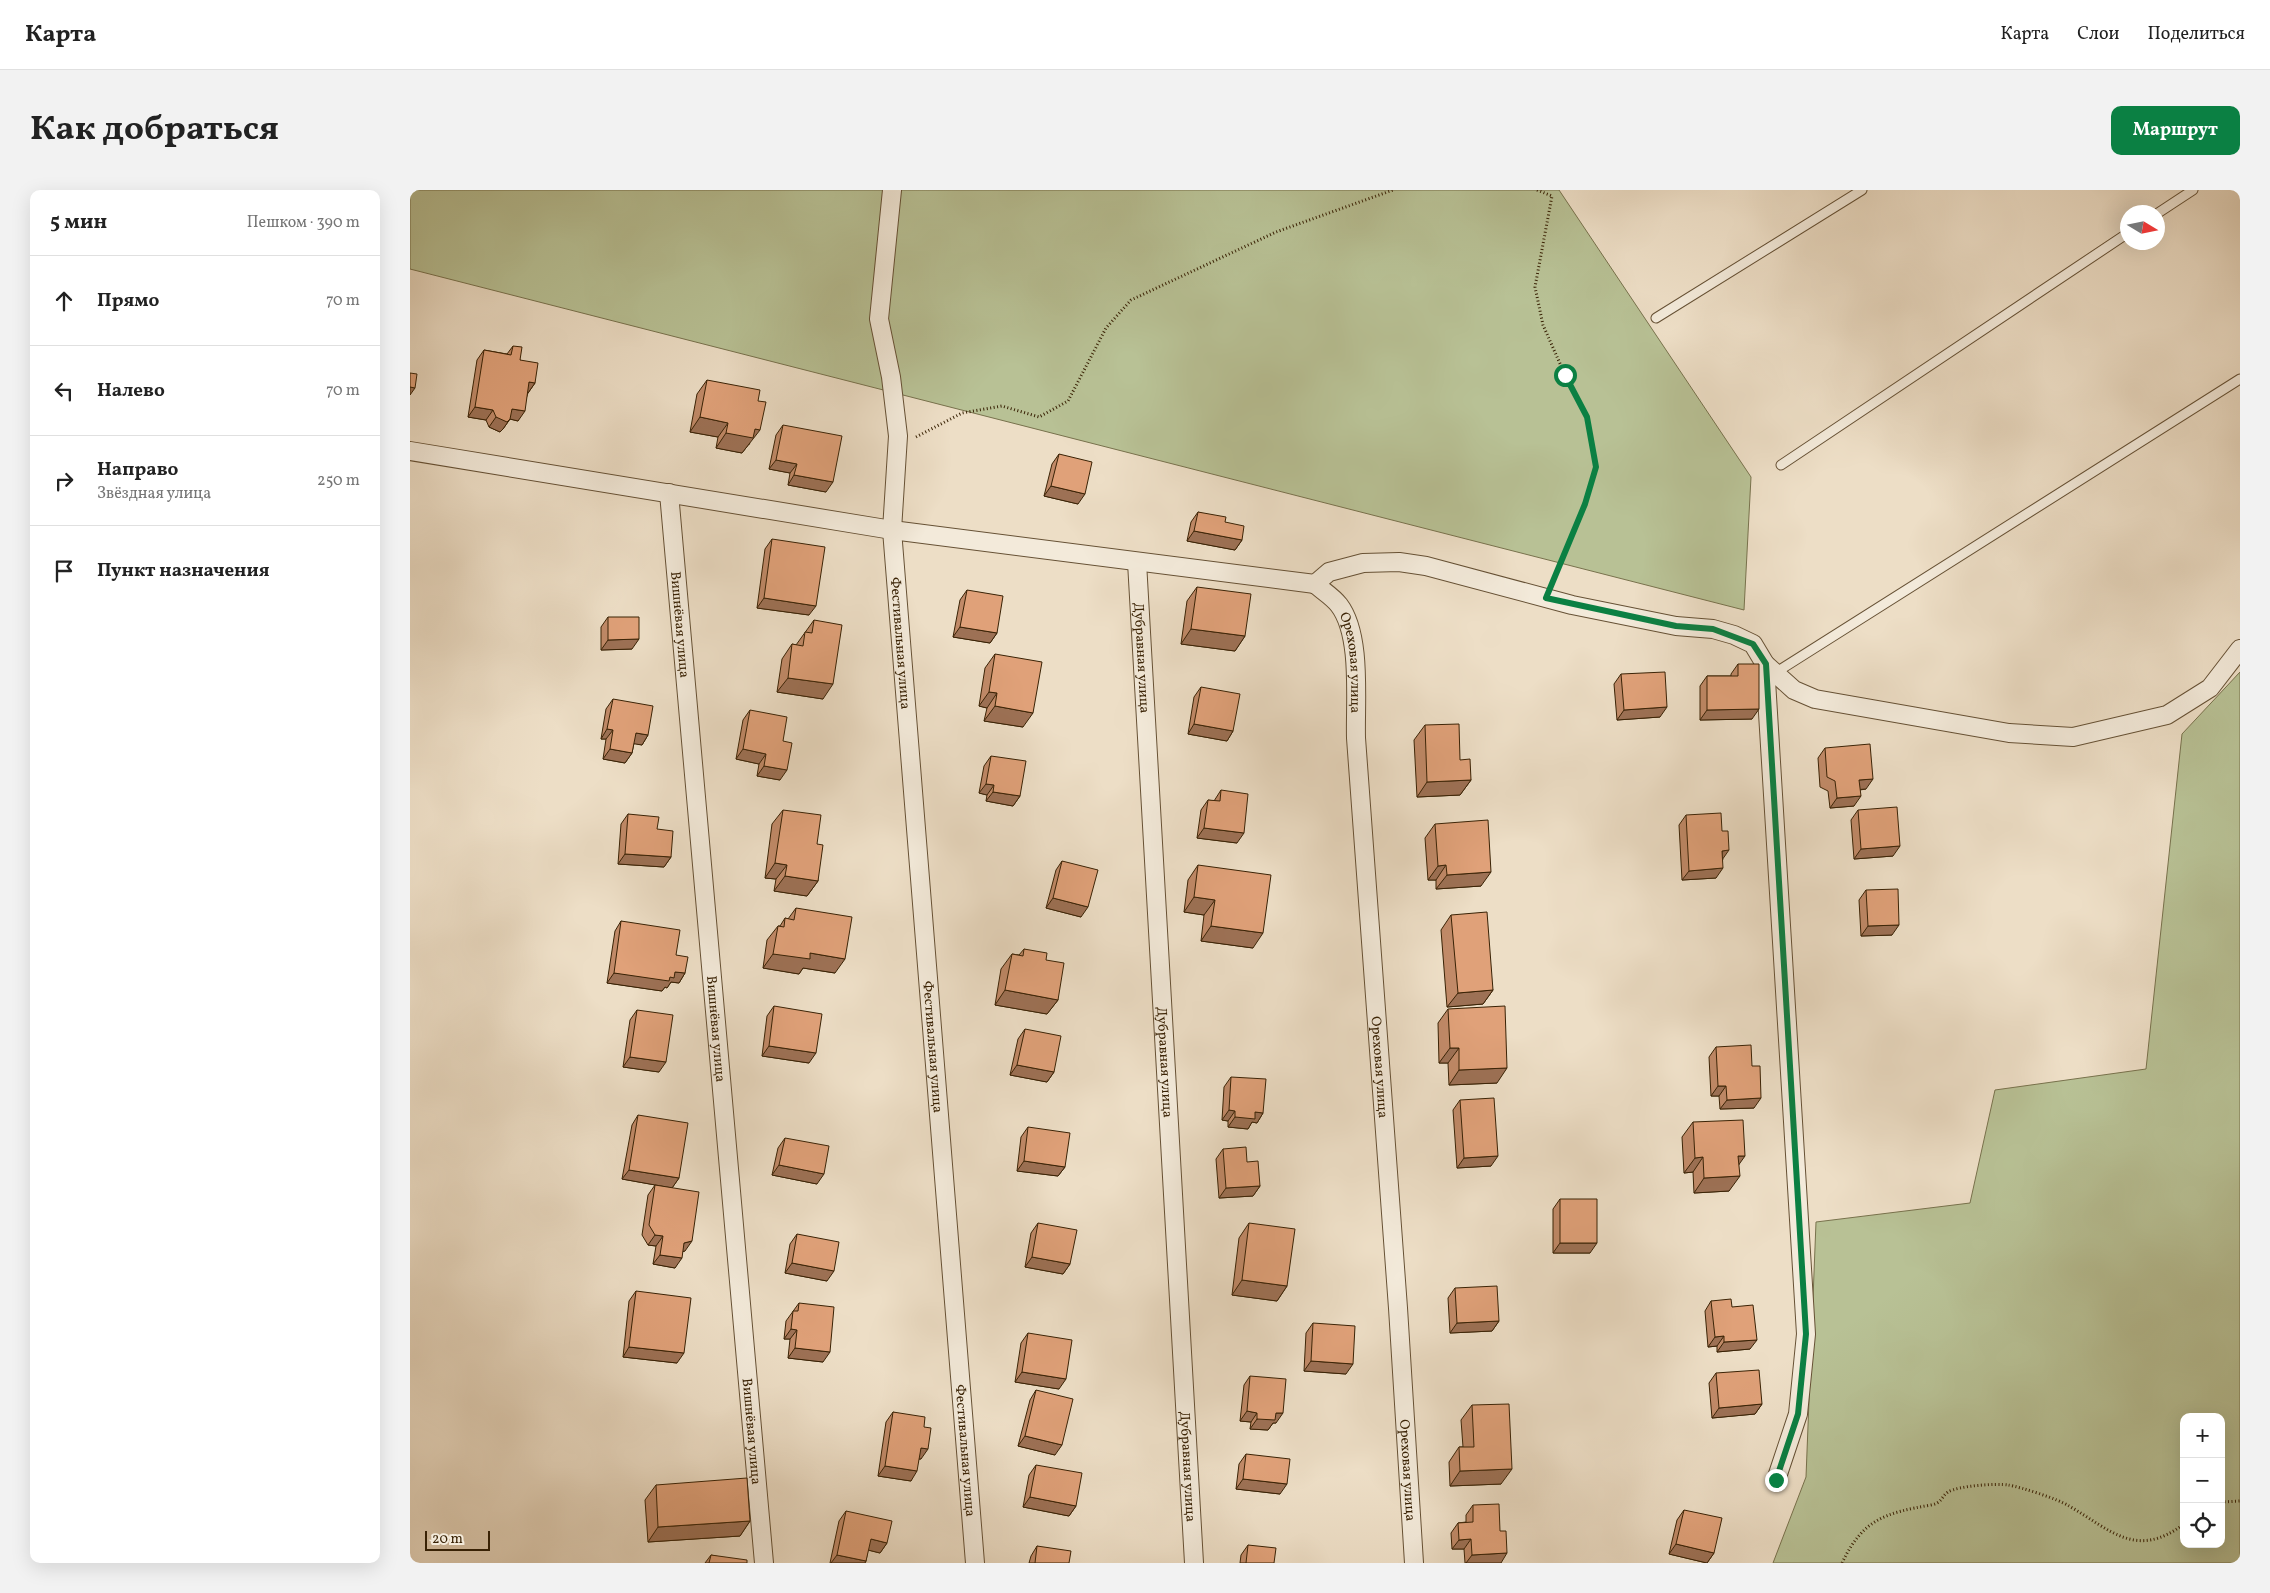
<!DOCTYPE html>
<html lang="ru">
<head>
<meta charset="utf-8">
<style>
  body { margin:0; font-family:Vollkorn,serif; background:#f2f2f2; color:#222 }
  .controls { position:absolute; right:15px; bottom:15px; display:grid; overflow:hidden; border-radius:10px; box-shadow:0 5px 20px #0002 }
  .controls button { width:45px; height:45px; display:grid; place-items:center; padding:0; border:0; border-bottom:1px solid #e0e0e0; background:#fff; color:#222; font:25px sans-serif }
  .compass { position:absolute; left:1710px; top:15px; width:45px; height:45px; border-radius:50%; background:#fff; box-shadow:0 5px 20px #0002; rotate:100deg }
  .scale { position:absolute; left:15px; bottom:12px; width:65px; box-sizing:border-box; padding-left:5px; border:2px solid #392205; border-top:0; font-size:14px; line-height:18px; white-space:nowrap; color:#392205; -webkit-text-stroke:4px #f3eada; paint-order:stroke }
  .stop { position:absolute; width:15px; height:15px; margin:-11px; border:4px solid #0b8043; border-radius:50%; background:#fff }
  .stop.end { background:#0b8043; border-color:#fff; box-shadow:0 1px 5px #0008 }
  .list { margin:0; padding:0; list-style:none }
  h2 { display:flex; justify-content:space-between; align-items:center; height:65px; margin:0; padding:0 20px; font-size:21px }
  h2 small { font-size:16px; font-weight:400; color:#767676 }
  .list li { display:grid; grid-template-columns:32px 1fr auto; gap:15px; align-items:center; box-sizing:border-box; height:90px; padding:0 20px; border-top:1px solid #e0e0e0 }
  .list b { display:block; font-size:19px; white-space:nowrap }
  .list p { margin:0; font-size:16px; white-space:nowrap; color:#767676 }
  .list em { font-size:16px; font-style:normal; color:#767676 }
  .icon { flex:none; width:28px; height:28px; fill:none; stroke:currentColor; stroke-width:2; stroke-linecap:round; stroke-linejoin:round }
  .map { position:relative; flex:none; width:1830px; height:1373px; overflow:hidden; border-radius:10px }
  header { display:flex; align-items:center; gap:30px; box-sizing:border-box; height:70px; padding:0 25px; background:#fff; border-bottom:1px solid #e0e0e0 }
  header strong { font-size:24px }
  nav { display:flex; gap:28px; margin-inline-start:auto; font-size:18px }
  .intro { display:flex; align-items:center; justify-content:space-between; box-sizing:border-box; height:120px; padding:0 30px }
  h1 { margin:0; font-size:35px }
  .button { padding:12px 22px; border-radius:10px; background:#0b8043; color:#fff; font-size:18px; font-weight:700 }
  main { display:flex; gap:30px; padding:0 30px }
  aside { flex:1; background:#fff; border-radius:10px; box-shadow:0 5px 20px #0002 }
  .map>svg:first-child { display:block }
</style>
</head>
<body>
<header>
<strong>Карта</strong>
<nav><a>Карта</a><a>Слои</a><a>Поделиться</a></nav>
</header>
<div class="intro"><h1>Как добраться</h1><a class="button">Маршрут</a></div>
<main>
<aside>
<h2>5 мин<small>Пешком · 390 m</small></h2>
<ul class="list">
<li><svg class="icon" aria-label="ahead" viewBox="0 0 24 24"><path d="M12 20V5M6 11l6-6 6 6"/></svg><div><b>Прямо</b></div><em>70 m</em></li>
<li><svg class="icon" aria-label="left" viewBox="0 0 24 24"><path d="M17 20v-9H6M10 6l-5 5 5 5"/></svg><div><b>Налево</b></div><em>70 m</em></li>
<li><svg class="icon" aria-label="right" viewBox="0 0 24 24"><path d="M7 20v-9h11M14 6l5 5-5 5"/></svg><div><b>Направо</b><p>Звёздная улица</p></div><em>250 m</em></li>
<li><svg class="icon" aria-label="arrive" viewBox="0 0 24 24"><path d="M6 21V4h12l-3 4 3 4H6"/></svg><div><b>Пункт назначения</b></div></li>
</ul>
</aside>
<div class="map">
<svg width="1830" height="1373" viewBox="0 0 1830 1373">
  <rect width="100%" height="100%" fill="#eddec6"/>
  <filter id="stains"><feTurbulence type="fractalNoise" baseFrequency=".004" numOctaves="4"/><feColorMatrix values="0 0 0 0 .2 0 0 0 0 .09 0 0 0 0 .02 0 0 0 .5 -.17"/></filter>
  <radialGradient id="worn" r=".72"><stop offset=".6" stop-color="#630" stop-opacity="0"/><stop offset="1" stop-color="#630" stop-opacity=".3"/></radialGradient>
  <path fill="#b8c195" stroke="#78724d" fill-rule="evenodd" d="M0 0H1149L1341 287 1334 420 0 79Z
    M1830 482V1373H1363L1396 1287 1406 1032 1560 1013 1585 900 1736 879 1772 544ZM1774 1227H1811V1354H1774Z"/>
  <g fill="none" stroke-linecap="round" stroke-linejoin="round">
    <defs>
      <path id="lane" d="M1748 23 1783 0
        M1246 128 1452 0
        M1371 275 1718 43
        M1365 483 1830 189"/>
      <g id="street">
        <path id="s1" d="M482 0 469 129 481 187 488 246 482 340 565 1373"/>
        <path d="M0 261 482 340 905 394 919 382 953 373 989 372 1016 376 1162 415 1266 436 1303 439 1324 445 1343 454 1355 474 1396 1144 1388 1224 1366 1290"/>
        <path id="s2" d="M259 303 354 1373"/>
        <path id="s3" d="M727 372 784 1373"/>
        <path id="s4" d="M905 394C913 401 923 407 929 415 952 445 945 511 946 548L988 1118 1004 1373"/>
        <path d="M1355 474 1384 500 1405 509 1599 543 1663 547 1757 525 1800 498 1830 459"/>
      </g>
    </defs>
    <use href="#lane" stroke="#665135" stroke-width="11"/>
    <use href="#street" stroke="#665135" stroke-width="20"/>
    <path stroke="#392205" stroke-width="3" stroke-dasharray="1 2.5" stroke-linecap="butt" d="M1127 0 1142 6 1125 97 1133 135 1155 185 1177 227 1186 277 1175 315 1143 391
      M506 247 552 223 592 216 629 227 658 211 696 138 721 110 866 42 983 0
      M1811 1312 1830 1311
      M1432 1373C1453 1329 1475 1323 1521 1315 1532 1313 1531 1307 1538 1302 1547 1296 1587 1293 1598 1295 1611 1297 1648 1309 1659 1316 1701 1340 1726 1370 1774 1334"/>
    <use href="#lane" stroke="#f3eada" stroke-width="9"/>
    <use href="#street" stroke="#f3eada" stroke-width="18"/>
  </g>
  <path fill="#c18a68" stroke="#392205" d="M103 156 110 170 125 193 118 203 108 231 100 229 93 239 90 242 79 237 76 230 58 227 67 170 74 160 97 164Z
    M297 190 340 254H339L332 263 306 258 308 247 280 242 287 204Z
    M373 235 416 302 378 295 380 283 359 279 366 245Z
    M649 264 668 314 634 306 642 274Z
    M788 322 815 332 832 350 825 360 777 351 781 332Z
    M362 349 399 425 347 418 355 359Z
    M787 397 835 446 825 461 771 454 777 411Z
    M557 400 587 443 580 453 543 447 550 410Z
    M198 427 222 459 191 460V437Z
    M404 430 413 509 367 502 372 469 382 454 386 455Z
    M585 464 613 537 574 531 577 518 569 516 575 478Z
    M1328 474 1342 529 1290 530V496L1297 486H1321V484Z
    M1211 484 1250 527 1207 530 1204 494Z
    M791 497 823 541 817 551 778 544 784 507Z
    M203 509 238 545 232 555 224 553 222 563 215 573 193 569 196 549H191L196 519Z
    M340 520 370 590 347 586 349 574 326 569 333 530Z
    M1015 535 1050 570 1061 590 1050 605 1007 607 1004 550Z
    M1415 558 1456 599 1450 600 1444 616 1420 618 1418 601 1410 597 1408 568Z
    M581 566 610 606 603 616 576 611 577 605 569 603 574 576Z
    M811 600 827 653 787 648 791 620 798 610 804 611Z
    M373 620 407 654 408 691 397 706 364 701 366 689 355 688 362 634Z
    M1448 620 1483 666 1444 669 1441 630Z
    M218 624 247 639 261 667 254 677 208 674 211 634Z
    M1276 625 1313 669 1306 688 1272 690 1269 635Z
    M1025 634 1071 696 1026 699V690H1018L1015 648Z
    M652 671 671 727 636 718 646 680Z
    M788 675 843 758 791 751 794 725 774 722 778 690Z
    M1456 700 1482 745 1451 746 1449 710Z
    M386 718 425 783 393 778 389 784 353 778 357 750 368 736H370L375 728 378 729Z
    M1041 725 1083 800 1073 814 1037 817 1031 740Z
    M211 731 266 765 275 783 269 793 261 792 257 798 255 797 252 801 197 793 205 741Z
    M614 759 636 770 648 810 637 824 585 815 591 779 602 764 609 765Z
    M364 816 399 873 352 866 357 826Z
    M1038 819 1087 893 1039 895 1038 873H1029L1028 833Z
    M227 820 249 882 213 877 220 830Z
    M615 839 644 882 637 892 600 885 608 849Z
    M1306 857 1342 876 1344 918 1310 919 1309 906H1301L1299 867Z
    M821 887 853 923 847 933 842 932 838 939 818 937V931L812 930 814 897Z
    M1050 910 1081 976 1047 978 1043 920Z
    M228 925 269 988 262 998 212 989 222 935Z
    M1283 932 1329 974 1319 1001 1284 1003 1283 982 1274 983 1272 947Z
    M618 937 655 977 648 986 607 981 611 947Z
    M375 948 407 994 362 985 368 958Z
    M813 959 837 972 850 996 843 1006 809 1008 806 969Z
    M245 995 275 1061H273L265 1078 243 1074 246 1056 238 1055 232 1045 238 1005Z
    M1150 1009 1180 1063H1143V1019Z
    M628 1033 660 1074 653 1084 615 1077 621 1043Z
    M839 1033 877 1096 867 1111 822 1105 829 1048Z
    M387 1044 417 1091 375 1083 380 1054Z
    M1045 1098 1089 1131 1082 1141 1040 1143 1038 1108Z
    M226 1101 267 1173 213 1167 219 1111Z
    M1301 1111 1322 1117 1340 1159 1307 1162V1156L1298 1157 1295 1121Z
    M389 1113 413 1172 378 1168 380 1149H374L376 1131Z
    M903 1133 936 1184 894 1181 896 1143Z
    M618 1143 649 1199 605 1192 611 1153Z
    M1306 1183 1352 1214 1345 1224 1302 1228 1299 1193Z
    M840 1186 866 1233H863L858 1240 840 1239 841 1232 830 1231 834 1195Z
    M626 1200 645 1265 608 1256 620 1210Z
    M1062 1215 1091 1294 1040 1296 1039 1272 1049 1257H1053L1051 1230Z
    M483 1222 514 1237 511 1269H509L501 1291 468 1286 476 1232Z
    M836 1264 870 1304 826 1299 829 1274Z
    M626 1275 666 1316 659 1326 613 1317 619 1285Z
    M246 1295 340 1331 330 1346 238 1352 235 1310Z
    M1063 1315 1091 1373H1055L1054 1359H1042L1041 1343 1048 1333 1056 1332V1325Z
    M1274 1320 1304 1363 1297 1373 1259 1364 1267 1330Z
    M436 1321 477 1353 470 1363 458 1360 456 1371 455 1373H420L429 1331Z
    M838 1355 864 1373H830L831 1365Z
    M627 1356 659 1373H619L621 1366Z
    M301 1365 337 1373H295Z"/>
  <path fill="#9d7155" stroke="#392205" d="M119 192 125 193 118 203 113 202Z
    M0 197 5 198 0 205Z
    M65 217 83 220 76 230 58 227Z
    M102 219 115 221 108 231 100 229 93 239 90 242 79 237 86 227Z
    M290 227 318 233 308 247 280 242Z
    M345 239 350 240 332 263 306 258 316 243Z
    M366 270 387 274 380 283 359 279Z
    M384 285 423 292 416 302 378 295Z
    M641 296 675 304 668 314 634 306Z
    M784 341 832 350 825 360 777 351Z
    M354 408 406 416 399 425 347 418Z
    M550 437 587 443 580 453 543 447Z
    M781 439 835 446 825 461 771 454Z
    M229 449 222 459 191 460 198 450Z
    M378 488 423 494 413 509 367 502Z
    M579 502 587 503 577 518 569 516Z
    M585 516 623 523 613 537 574 531Z
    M1257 517 1250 527 1207 530 1214 520Z
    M1349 519 1342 529 1290 530 1297 520Z
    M784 534 823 541 817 551 778 544Z
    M197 539 203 540 196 549H191Z
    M226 543 238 545 232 555 219 553Z
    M200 559 222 563 215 573 193 569Z
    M333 559 356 564 349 574 326 569Z
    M354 576 377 580 370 590 347 586Z
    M1463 589 1456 599 1442 600 1449 590Z
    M1061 590 1050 605 1007 607 1017 592Z
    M576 594 584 595 577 605 569 603Z
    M583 602 610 606 603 616 576 611Z
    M1451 606 1444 616 1420 618 1427 608Z
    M794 638 834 643 827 653 787 648Z
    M1490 656 1483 666 1444 669 1451 659Z
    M1319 660 1312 670V661Z
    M215 664 261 667 254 677 208 674Z
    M365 673 377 675 366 689 355 688Z
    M1036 675 1026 690H1018L1028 676Z
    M1313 678 1306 688 1272 690 1279 681Z
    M1081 682 1071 696 1026 699 1037 685Z
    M375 686 408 691 397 706 364 701Z
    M784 707 805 710 794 725 774 722Z
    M643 708 678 717 671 727 636 718Z
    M1489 735 1482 745 1451 746 1458 736Z
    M801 736 853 743 843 758 791 751Z
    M400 763 435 769 425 783 393 778 389 784 353 778 363 764Z
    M265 782 275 783 269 793 261 792 257 798 255 797 252 801 197 793 204 783 260 787Z
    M595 800 648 810 637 824 585 815Z
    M1083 800 1073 814 1037 817 1048 803Z
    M359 856 406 863 399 873 352 866Z
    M1040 858H1049L1038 873H1029Z
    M220 867 256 872 249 882 213 877Z
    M607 875 644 882 637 892 600 885Z
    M1097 878 1087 893 1039 895 1049 880Z
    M1308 896H1316L1309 906H1301Z
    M1351 908 1344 918 1310 919 1317 910Z
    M819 920 825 921 818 931 812 930Z
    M845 922 853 923 847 933 842 932 838 939 818 937 825 927Z
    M1088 966 1081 976 1047 978 1054 968Z
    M1328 966H1335L1325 980Z
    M1293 967 1283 982 1274 983 1285 968Z
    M614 971 655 977 648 986 607 981Z
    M369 975 414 984 407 994 362 985Z
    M219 980 269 988 262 998 212 989Z
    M1330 986 1319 1001 1284 1003 1294 988Z
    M850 996 843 1006 809 1008 816 998Z
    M245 1045 253 1046 246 1056 238 1055Z
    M282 1051 275 1061 267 1063 274 1053Z
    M1150 1053H1187L1180 1063H1143Z
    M250 1065 272 1068 265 1078 243 1074Z
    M622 1067 660 1074 653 1084 615 1077Z
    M382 1073 424 1081 417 1091 375 1083Z
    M832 1090 877 1096 867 1111 822 1105Z
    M1089 1131 1082 1141 1040 1143 1047 1133Z
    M381 1139 387 1140 380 1149H374Z
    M1314 1146 1307 1156 1298 1157 1305 1147Z
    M1347 1150 1340 1159 1307 1162 1314 1152Z
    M219 1157 274 1163 267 1173 213 1167Z
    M385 1158 420 1162 413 1172 378 1168Z
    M901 1171 943 1174 936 1184 894 1181Z
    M612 1182 656 1189 649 1199 605 1192Z
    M1352 1214 1345 1224 1302 1228 1309 1218Z
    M837 1221 847 1223 841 1232 830 1231Z
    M866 1223H873L866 1233H863L858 1240 840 1239 847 1229Z
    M615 1246 652 1255 645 1265 608 1256Z
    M511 1258 518 1259 511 1269 504 1268Z
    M475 1276 507 1281 501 1291 468 1286Z
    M1102 1279 1091 1294 1040 1296 1050 1281Z
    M833 1289 877 1294 870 1304 826 1299Z
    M620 1307 666 1316 659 1326 613 1317Z
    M340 1331 330 1346 238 1352 248 1337Z
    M461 1349 477 1353 470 1363 454 1359Z
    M1061 1349 1054 1359H1042L1049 1350Z
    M1266 1354 1304 1363 1297 1373 1259 1364Z
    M1097 1363 1091 1373H1056L1062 1365Z
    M427 1365 456 1371 455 1373H421Z"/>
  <path fill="#e0a179" stroke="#392205" d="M103 156 112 157 110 170 128 173 125 193 119 192 115 221 102 219 100 229 97 232 86 227 83 220 65 217 74 160 101 165Z
    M0 183 7 184 5 198 0 197Z
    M297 190 350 200 348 211 356 212 350 240 345 239 343 248 316 243 318 233 290 227Z
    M373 235 432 246 423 292 384 285 387 274 366 270Z
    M649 264 682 272 675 304 641 296Z
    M788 322 816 327 815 332 834 336 832 350 784 341Z
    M362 349 415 357 406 416 354 408Z
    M787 397 841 404 835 446 781 439Z
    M557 400 593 406 587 443 550 437Z
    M198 427H229V449L198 450Z
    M404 430 432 435 423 494 378 488 382 454 393 456 395 442 402 443Z
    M585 464 632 472 623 523 585 516 587 503 579 502Z
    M1328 474H1349V519L1297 520V486H1328Z
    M1255 482 1257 517 1214 520 1211 484Z
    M791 497 830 504 823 541 784 534Z
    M203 509 243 516 238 545 226 543 222 563 200 559 203 540 197 539Z
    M340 520 377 527 373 551 382 553 377 580 354 576 356 564 333 559Z
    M1049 534 1050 570 1060 569 1061 590 1017 592 1015 535Z
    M1460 554 1463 589 1449 590 1451 606 1427 608 1425 591 1417 587 1415 558Z
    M581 566 616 571 610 606 583 602 584 595 576 594Z
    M811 600 838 604 834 643 794 638 798 610 810 611Z
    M1487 617 1490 656 1451 659 1448 620Z
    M373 620 411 625 407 654 413 655 408 691 375 686 377 675 365 673Z
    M1311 623 1312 641H1318L1319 660 1312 661 1313 678 1279 681 1276 625Z
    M218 624 249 627 247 639 263 641 261 667 215 664Z
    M1078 630 1081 682 1037 685 1036 675 1028 676 1025 634Z
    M652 671 688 680 678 717 643 708Z
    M788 675 861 685 853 743 801 736 805 710 784 707Z
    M1488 699 1489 735 1458 736 1456 700Z
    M386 718 442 727 435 769 400 763V769L363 764 368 736 374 737 375 728 384 730Z
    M1077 722 1083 800 1048 803 1041 725Z
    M211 731 270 740 266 765 278 767 275 783 265 782 264 788 260 787 259 791 204 783Z
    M614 759 637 763 636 770 654 773 648 810 595 800 602 764 613 766Z
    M364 816 412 824 406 863 359 856Z
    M1095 816 1097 878 1049 880V858H1040L1038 819Z
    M227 820 263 825 256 872 220 867Z
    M615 839 651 846 644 882 607 875Z
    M1341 855 1342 876H1350L1351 908 1317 910 1316 896H1308L1306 857Z
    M821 887 856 889 853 923 845 922V929L825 927V921L819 920Z
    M1084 908 1088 966 1054 968 1050 910Z
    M228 925 278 933 269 988 219 980Z
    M1333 930 1335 966H1328L1330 986 1294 988 1293 967 1285 968 1283 932Z
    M618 937 660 943 655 977 614 971Z
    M375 948 419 956 414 984 369 975Z
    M836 957 837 972 848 971 850 996 816 998 813 959Z
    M245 995 289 1002 282 1051 274 1053 272 1068 250 1065 253 1046 245 1045 239 1035Z
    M1150 1009H1187V1053H1150Z
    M628 1033 667 1040 660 1074 622 1067Z
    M839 1033 885 1039 877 1096 832 1090Z
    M387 1044 429 1052 424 1081 382 1073Z
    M1087 1096 1089 1131 1047 1133 1045 1098Z
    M226 1101 281 1108 274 1163 219 1157Z
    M1321 1109 1322 1117 1343 1115 1347 1150 1314 1152V1146L1305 1147 1301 1111Z
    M389 1113 424 1117 420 1162 385 1158 387 1140 381 1139 383 1121H388Z
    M903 1133 945 1136 943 1174 901 1171Z
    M618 1143 662 1150 656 1189 612 1182Z
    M1349 1180 1352 1214 1309 1218 1306 1183Z
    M840 1186 876 1189 873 1223H866L865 1230 847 1229V1223L837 1221Z
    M626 1200 663 1209 652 1255 615 1246Z
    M1099 1214 1102 1279 1050 1281 1049 1257H1064L1062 1215Z
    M483 1222 515 1227 514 1237 521 1238 518 1259 511 1258 507 1281 475 1276Z
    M836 1264 880 1269 877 1294 833 1289Z
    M626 1275 672 1283 666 1316 620 1307Z
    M337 1288 340 1331 248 1337 246 1295Z
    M1089 1314 1090 1341H1096L1097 1363 1062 1365 1061 1349 1049 1350 1048 1333 1063 1332V1315Z
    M1274 1320 1312 1328 1304 1363 1266 1354Z
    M436 1321 482 1331 477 1353 461 1349 456 1371 427 1365Z
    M838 1355 866 1358 864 1373H836Z
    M627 1356 661 1361 659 1373H625Z
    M301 1365 337 1370V1373H299Z"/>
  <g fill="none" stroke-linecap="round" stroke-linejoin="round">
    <path stroke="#0b8043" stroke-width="6" d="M1155 185 1177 227 1186 277 1175 314 1136 408 1266 436 1303 439 1343 454 1356 474 1396 1144 1388 1224 1366 1290"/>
  </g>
  <g text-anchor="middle" stroke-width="4.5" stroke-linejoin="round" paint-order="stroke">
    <g font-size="14" fill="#392205" stroke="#f3eada">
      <text dy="5" stroke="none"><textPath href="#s2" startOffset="132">Вишнёвая улица</textPath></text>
      <text dy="5" stroke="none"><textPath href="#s1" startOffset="456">Фестивальная улица</textPath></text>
      <text dy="5" stroke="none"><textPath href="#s3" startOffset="96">Дубравная улица</textPath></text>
      <text dy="5" stroke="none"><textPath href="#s4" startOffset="92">Ореховая улица</textPath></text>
      <text dy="5" stroke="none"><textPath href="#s2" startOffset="538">Вишнёвая улица</textPath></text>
      <text dy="5" stroke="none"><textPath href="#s1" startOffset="861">Фестивальная улица</textPath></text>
      <text dy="5" stroke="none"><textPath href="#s3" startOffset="501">Дубравная улица</textPath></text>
      <text dy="5" stroke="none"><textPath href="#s4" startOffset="498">Ореховая улица</textPath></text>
      <text dy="5" stroke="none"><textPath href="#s2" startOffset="942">Вишнёвая улица</textPath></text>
      <text dy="5" stroke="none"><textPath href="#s1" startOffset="1266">Фестивальная улица</textPath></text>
      <text dy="5" stroke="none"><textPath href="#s3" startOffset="906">Дубравная улица</textPath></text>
      <text dy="5" stroke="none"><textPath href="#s4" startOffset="902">Ореховая улица</textPath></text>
    </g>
  </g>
  <rect width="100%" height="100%" filter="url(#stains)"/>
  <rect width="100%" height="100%" fill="url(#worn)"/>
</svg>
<div class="controls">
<button>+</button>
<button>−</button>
<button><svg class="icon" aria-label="locate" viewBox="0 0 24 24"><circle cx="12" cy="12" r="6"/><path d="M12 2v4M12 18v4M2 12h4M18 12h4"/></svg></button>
</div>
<svg class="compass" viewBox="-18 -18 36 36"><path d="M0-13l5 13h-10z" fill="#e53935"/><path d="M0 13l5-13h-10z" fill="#767676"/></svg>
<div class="scale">20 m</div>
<div class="stop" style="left:1155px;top:185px"></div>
<div class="stop end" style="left:1366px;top:1290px"></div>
</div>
</main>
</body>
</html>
